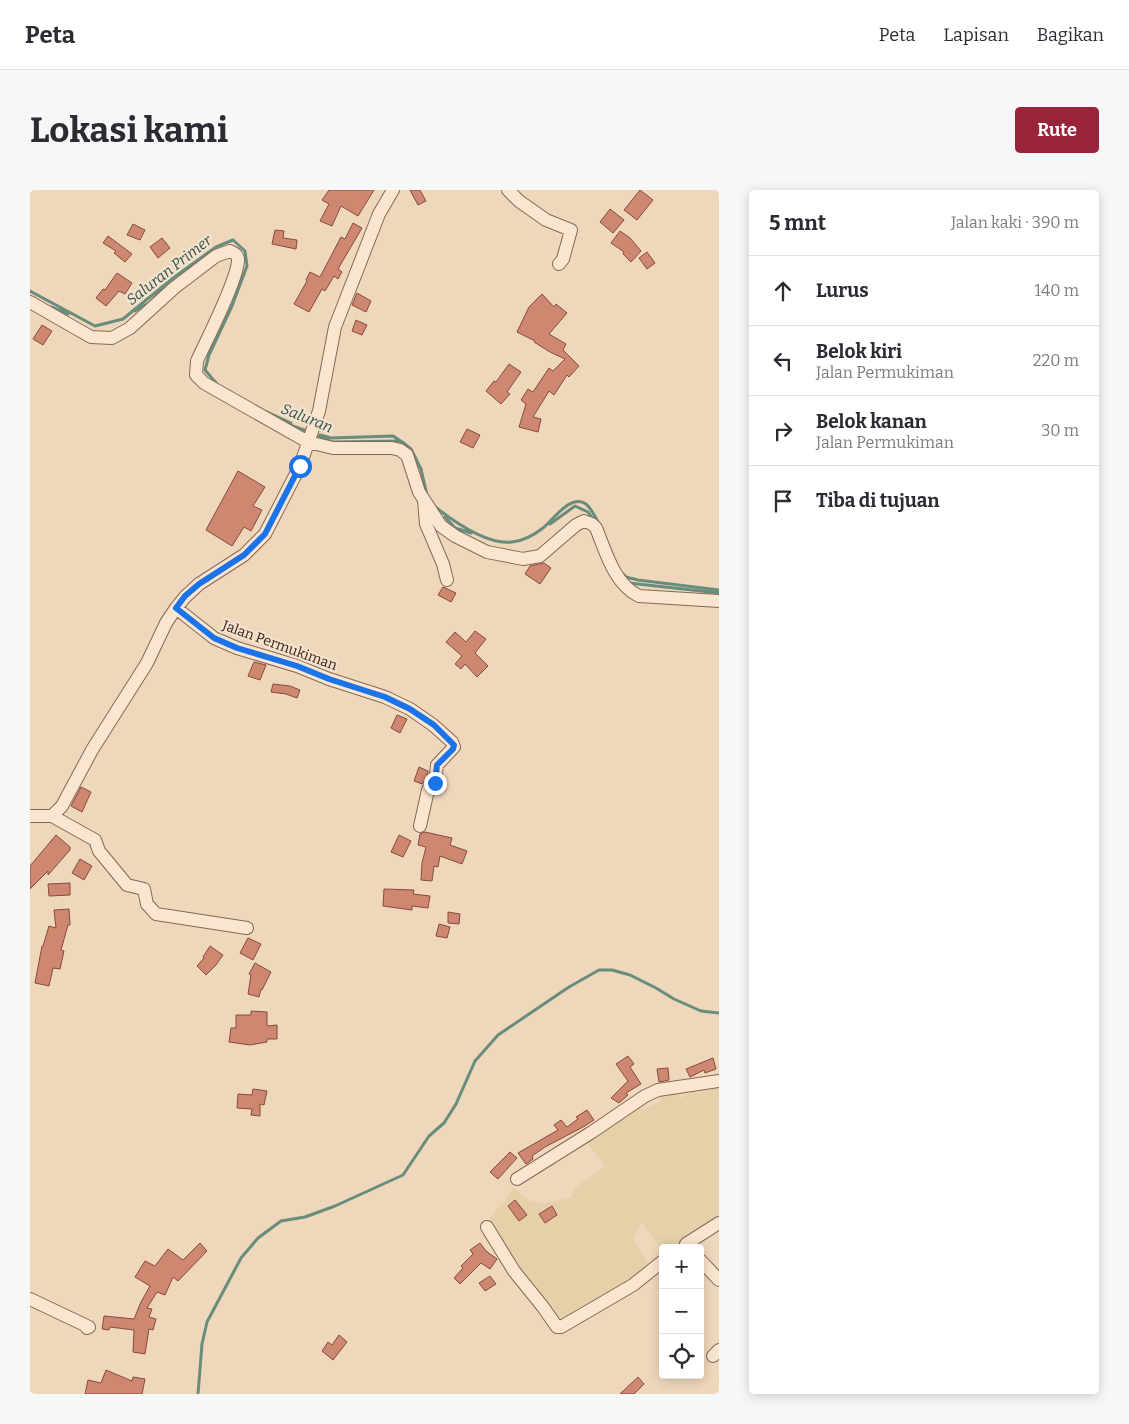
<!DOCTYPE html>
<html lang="id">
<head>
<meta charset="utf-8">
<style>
  body { margin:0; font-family:Bitter,serif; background:#f7f7f7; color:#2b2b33 }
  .controls { position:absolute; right:15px; bottom:15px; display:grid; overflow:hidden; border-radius:5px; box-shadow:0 2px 12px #0003 }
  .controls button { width:45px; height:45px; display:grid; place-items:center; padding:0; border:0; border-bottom:1px solid #e1e1e2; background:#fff; color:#2b2b33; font:25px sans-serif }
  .stop { position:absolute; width:15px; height:15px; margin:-11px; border:4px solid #1a73e8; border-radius:50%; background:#fff }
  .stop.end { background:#1a73e8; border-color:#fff; box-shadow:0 1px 5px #0008 }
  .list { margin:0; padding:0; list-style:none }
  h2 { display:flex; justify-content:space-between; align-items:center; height:65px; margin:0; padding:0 20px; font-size:21px }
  h2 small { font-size:16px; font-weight:400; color:#7c7c81 }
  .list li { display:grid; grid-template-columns:32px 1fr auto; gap:15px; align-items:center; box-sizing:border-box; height:70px; padding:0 20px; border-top:1px solid #e1e1e2 }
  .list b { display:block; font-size:19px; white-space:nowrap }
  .list p { margin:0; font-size:16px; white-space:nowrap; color:#7c7c81 }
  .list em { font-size:16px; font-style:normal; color:#7c7c81 }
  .icon { flex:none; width:28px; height:28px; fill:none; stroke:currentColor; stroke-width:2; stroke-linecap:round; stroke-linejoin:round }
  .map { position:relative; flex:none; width:689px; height:1204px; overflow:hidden; border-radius:5px }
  header { display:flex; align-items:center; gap:30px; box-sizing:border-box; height:70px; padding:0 25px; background:#fff; border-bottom:1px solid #e1e1e2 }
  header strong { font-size:24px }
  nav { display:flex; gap:28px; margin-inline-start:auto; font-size:18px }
  .intro { display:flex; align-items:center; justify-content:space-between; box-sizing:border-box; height:120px; padding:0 30px }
  h1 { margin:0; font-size:35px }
  .button { padding:12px 22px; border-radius:5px; background:#972439; color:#fff; font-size:18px; font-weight:700 }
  main { display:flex; gap:30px; padding:0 30px }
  aside { flex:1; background:#fff; border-radius:5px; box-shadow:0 2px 12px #0003 }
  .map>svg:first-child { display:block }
</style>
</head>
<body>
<header>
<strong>Peta</strong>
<nav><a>Peta</a><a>Lapisan</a><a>Bagikan</a></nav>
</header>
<div class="intro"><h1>Lokasi kami</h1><a class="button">Rute</a></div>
<main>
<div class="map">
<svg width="689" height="1204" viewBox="0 0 689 1204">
  <rect width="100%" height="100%" fill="#efd7bc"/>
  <path fill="#e5d0a9" d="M689 887V1030L648 1058H633V1062L612 1033 603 1049 620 1076 600 1094 527 1135 457 1033 463 1024 475 1011 483 997 500 1011 514 1013 541 1008 545 998 575 976 554 949 600 914 613 919 632 911 626 902 643 898 651 908 663 900 668 904 682 896Z"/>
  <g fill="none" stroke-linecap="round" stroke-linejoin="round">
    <path stroke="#688d7d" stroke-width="3" d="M0 101 65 136 93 129 143 88 186 57 203 50 215 61 217 76 202 116 179 165 175 180 187 194
      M21 117 38 124
      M105 121 119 113 133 99
      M237 222 261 233
      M257 234 280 242
      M285 245 302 252 371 251 381 259 391 279 397 305
      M290 245 301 248 363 246 369 250
      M404 316C423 331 456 355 482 352 493 351 504 345 513 338 523 330 541 303 556 314 561 318 566 328 569 334
      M415 327 425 338 441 343
      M520 334 545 316 558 322 563 329
      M593 384 596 387 608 390 689 400
      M599 393 689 403
      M168 1204 172 1154 177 1132 211 1068 228 1048 251 1031 275 1027 305 1016 373 985 399 946 414 933 426 914 445 871 468 845 539 797 569 780H582L600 785 626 798 644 809 671 821 689 823"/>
  </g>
  <path fill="#ce8771" stroke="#864b3b" d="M299 0H344L328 26 311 16 302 36 290 31 299 14 292 10Z
    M380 0H390L396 11 388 15Z
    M610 0 623 10 607 30 594 20Z
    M580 19 594 30 583 43 570 32Z
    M323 33 332 38 308 79 312 82 308 89 304 86 295 101 292 99 279 122 264 114 277 91 276 90 280 82 290 87 311 47 315 49Z
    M103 34 115 40 110 50 97 45Z
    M245 40 254 41 253 48 267 50 266 59 242 54Z
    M590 41 600 48 611 61 601 72 593 64 594 62 581 53Z
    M78 46 102 64 95 72 84 63 86 61 73 53Z
    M132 48 140 58 128 68 120 57Z
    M617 62 625 73 617 79 609 68Z
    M87 83 102 93 95 104 89 101 76 116 66 108 73 99 75 100Z
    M327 103 341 111 336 122 322 115Z
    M512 104 524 117 526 114 537 123 519 144 536 154 533 160 549 176 539 187 537 185 524 205 519 201 503 227 511 229 508 242 489 237 496 214 491 210 498 199 503 202 519 178 523 181 535 169 520 162 504 152 505 151 487 142 499 117Z
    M326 130 337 135 332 145 322 141Z
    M12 135 22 141 13 155 3 149Z
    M479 174 491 182 477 202 480 204 471 214 456 201 464 191 466 192Z
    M437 239 450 245 443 258 430 252Z
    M208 281 235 297 223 316 232 320 221 341 214 337 202 356 176 340Z
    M514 373 521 378 510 394 495 384 500 376Z
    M413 397 426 403 421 412 408 405Z
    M445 441 456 449 445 463 458 476 447 487 435 474 431 479 425 474 432 466 416 452 425 442 436 452Z
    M224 472 236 475 230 490 218 486Z
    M243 494 260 496 270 500 267 508 256 504 241 502Z
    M367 525 377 529 370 543 361 538Z
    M389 577 398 581 397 589 392 594 384 591Z
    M51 597 61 602 52 622 41 616Z
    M395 642 422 648 420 655 437 661 432 674 410 666 408 677 404 676 402 691 391 690 392 673 396 657 388 655 390 644Z
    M26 645 40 657V660L18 685V681L0 699V676Z
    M369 645 381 651 373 667 361 662Z
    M50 669 62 676 54 690 42 683Z
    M40 693V705L19 706 18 694Z
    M354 699 384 700 383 704 400 706 398 718 382 716V720L353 716Z
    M39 719 40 735H38L31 760 34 761 30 779 23 778 19 796 5 793 12 756H13L19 736 26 738 24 720Z
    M418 722 430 724 429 734 418 733Z
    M409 734 420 737 417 748 406 746Z
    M218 748 231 754 223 770 210 763Z
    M180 756 193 765 186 775 176 785 167 776 174 768 173 767Z
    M225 773 241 782 232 800 231 799 229 807 218 804 221 785 219 784Z
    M221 821 237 822V836L247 835V849H237V852L220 855 199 852 201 838H206V825H221Z
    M598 866 604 874 600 877 611 894 596 903 598 905 589 913 581 908 598 891 586 874Z
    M683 868 686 879 675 883 674 880 660 887 656 879Z
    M638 878 639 890 629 892 627 879Z
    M223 899 237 901 234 915 230 914V926L221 925 222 919 207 918 208 904 222 905Z
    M557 920 564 930 553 937 515 957 502 966 503 969 496 974 488 963 528 940 524 935 531 930 537 937 548 929 546 927Z
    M480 962 487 968 468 989 460 982Z
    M485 1010 497 1025 489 1031 478 1016Z
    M522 1016 527 1025 515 1033 509 1024Z
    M170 1053 177 1061 148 1091 143 1087 135 1105 127 1102 117 1118 122 1119 119 1127 126 1129 123 1140 119 1139 115 1164 103 1162 104 1140 80 1137 79 1140 72 1139 74 1126 104 1129 111 1112 120 1096 105 1087 115 1071 125 1076 138 1059 153 1070Z
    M450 1053 456 1061 467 1069 460 1079 451 1073 430 1094 424 1088 433 1078 431 1076 443 1064 440 1060Z
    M460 1086 466 1094 455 1101 449 1093Z
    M309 1145 317 1152 303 1170 292 1161 298 1152 302 1155Z
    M76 1180 102 1191 103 1187 115 1189 112 1204H55L58 1190 71 1193Z
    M608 1187 614 1194 604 1204H590Z"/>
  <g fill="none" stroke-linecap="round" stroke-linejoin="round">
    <defs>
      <path id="minor" d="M478 0 489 11 516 30 541 40 533 69 529 74
        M0 112 61 147 82 148 100 138 144 98 186 66 200 61C204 63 207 64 208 69 209 87 176 151 167 171L166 185 174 193 278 252 303 258H362L370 260 377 265 389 302 411 336 425 346 457 362 493 369 510 366 546 335 554 331 562 334 566 338C576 362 584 394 609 406L689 411
        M394 310 396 334 413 374 417 390
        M146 418 184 448 207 458 267 476 299 489 355 507 380 519 403 535 422 552 424 557 407 575 405 593 398 600 390 636
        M0 626H22L32 616 62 560 117 473 136 433 146 418 155 407 169 394 214 365 235 344 270 276 289 221 305 137 349 24 363 0
        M22 626 65 650 69 661 97 695 114 699 117 714 126 724 217 738
        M487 989 562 942 615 906 628 900 689 891
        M457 1037 484 1081 513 1117 527 1137H531L603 1095 633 1071
        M659 1058 656 1054 689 1033
        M670 1070 689 1090
        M0 1109 59 1137 57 1138
        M683 1166 689 1160"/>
    </defs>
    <use href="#minor" stroke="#876755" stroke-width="14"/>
    <use href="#minor" stroke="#fae5cf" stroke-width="12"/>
  </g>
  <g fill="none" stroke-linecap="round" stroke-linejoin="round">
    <path stroke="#1a73e8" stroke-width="6" d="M270 276 235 344 214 365 169 394 155 406 146 418 184 448 207 458 267 476 299 489 355 507 380 519 404 535 424 555 423 559 407 575 405 593"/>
  </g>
  <g text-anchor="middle" stroke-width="4.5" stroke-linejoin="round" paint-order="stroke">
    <g font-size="14" fill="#35231b" stroke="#f6e2cc">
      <text transform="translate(250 455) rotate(20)" y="5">Jalan Permukiman</text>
    </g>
    <g font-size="15" font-style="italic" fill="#29564b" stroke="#f6e2cc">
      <text transform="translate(139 80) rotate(-38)" y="5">Saluran Primer</text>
      <text transform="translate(277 228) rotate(22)" y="5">Saluran</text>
    </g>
  </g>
</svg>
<div class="controls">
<button>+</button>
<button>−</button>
<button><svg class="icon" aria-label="locate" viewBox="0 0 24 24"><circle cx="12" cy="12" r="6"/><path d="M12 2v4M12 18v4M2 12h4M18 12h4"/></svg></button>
</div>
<div class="stop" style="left:270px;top:276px"></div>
<div class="stop end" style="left:405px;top:593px"></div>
</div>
<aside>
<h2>5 mnt<small>Jalan kaki · 390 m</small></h2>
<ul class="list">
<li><svg class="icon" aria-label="ahead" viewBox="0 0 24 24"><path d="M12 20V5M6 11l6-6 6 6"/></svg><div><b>Lurus</b></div><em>140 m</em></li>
<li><svg class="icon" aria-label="left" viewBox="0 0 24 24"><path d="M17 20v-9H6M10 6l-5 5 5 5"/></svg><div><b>Belok kiri</b><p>Jalan Permukiman</p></div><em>220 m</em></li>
<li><svg class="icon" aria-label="right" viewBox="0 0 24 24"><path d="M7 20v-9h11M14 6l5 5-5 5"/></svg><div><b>Belok kanan</b><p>Jalan Permukiman</p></div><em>30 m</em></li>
<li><svg class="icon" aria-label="arrive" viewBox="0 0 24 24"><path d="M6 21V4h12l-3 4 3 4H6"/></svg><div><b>Tiba di tujuan</b></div></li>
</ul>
</aside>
</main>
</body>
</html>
